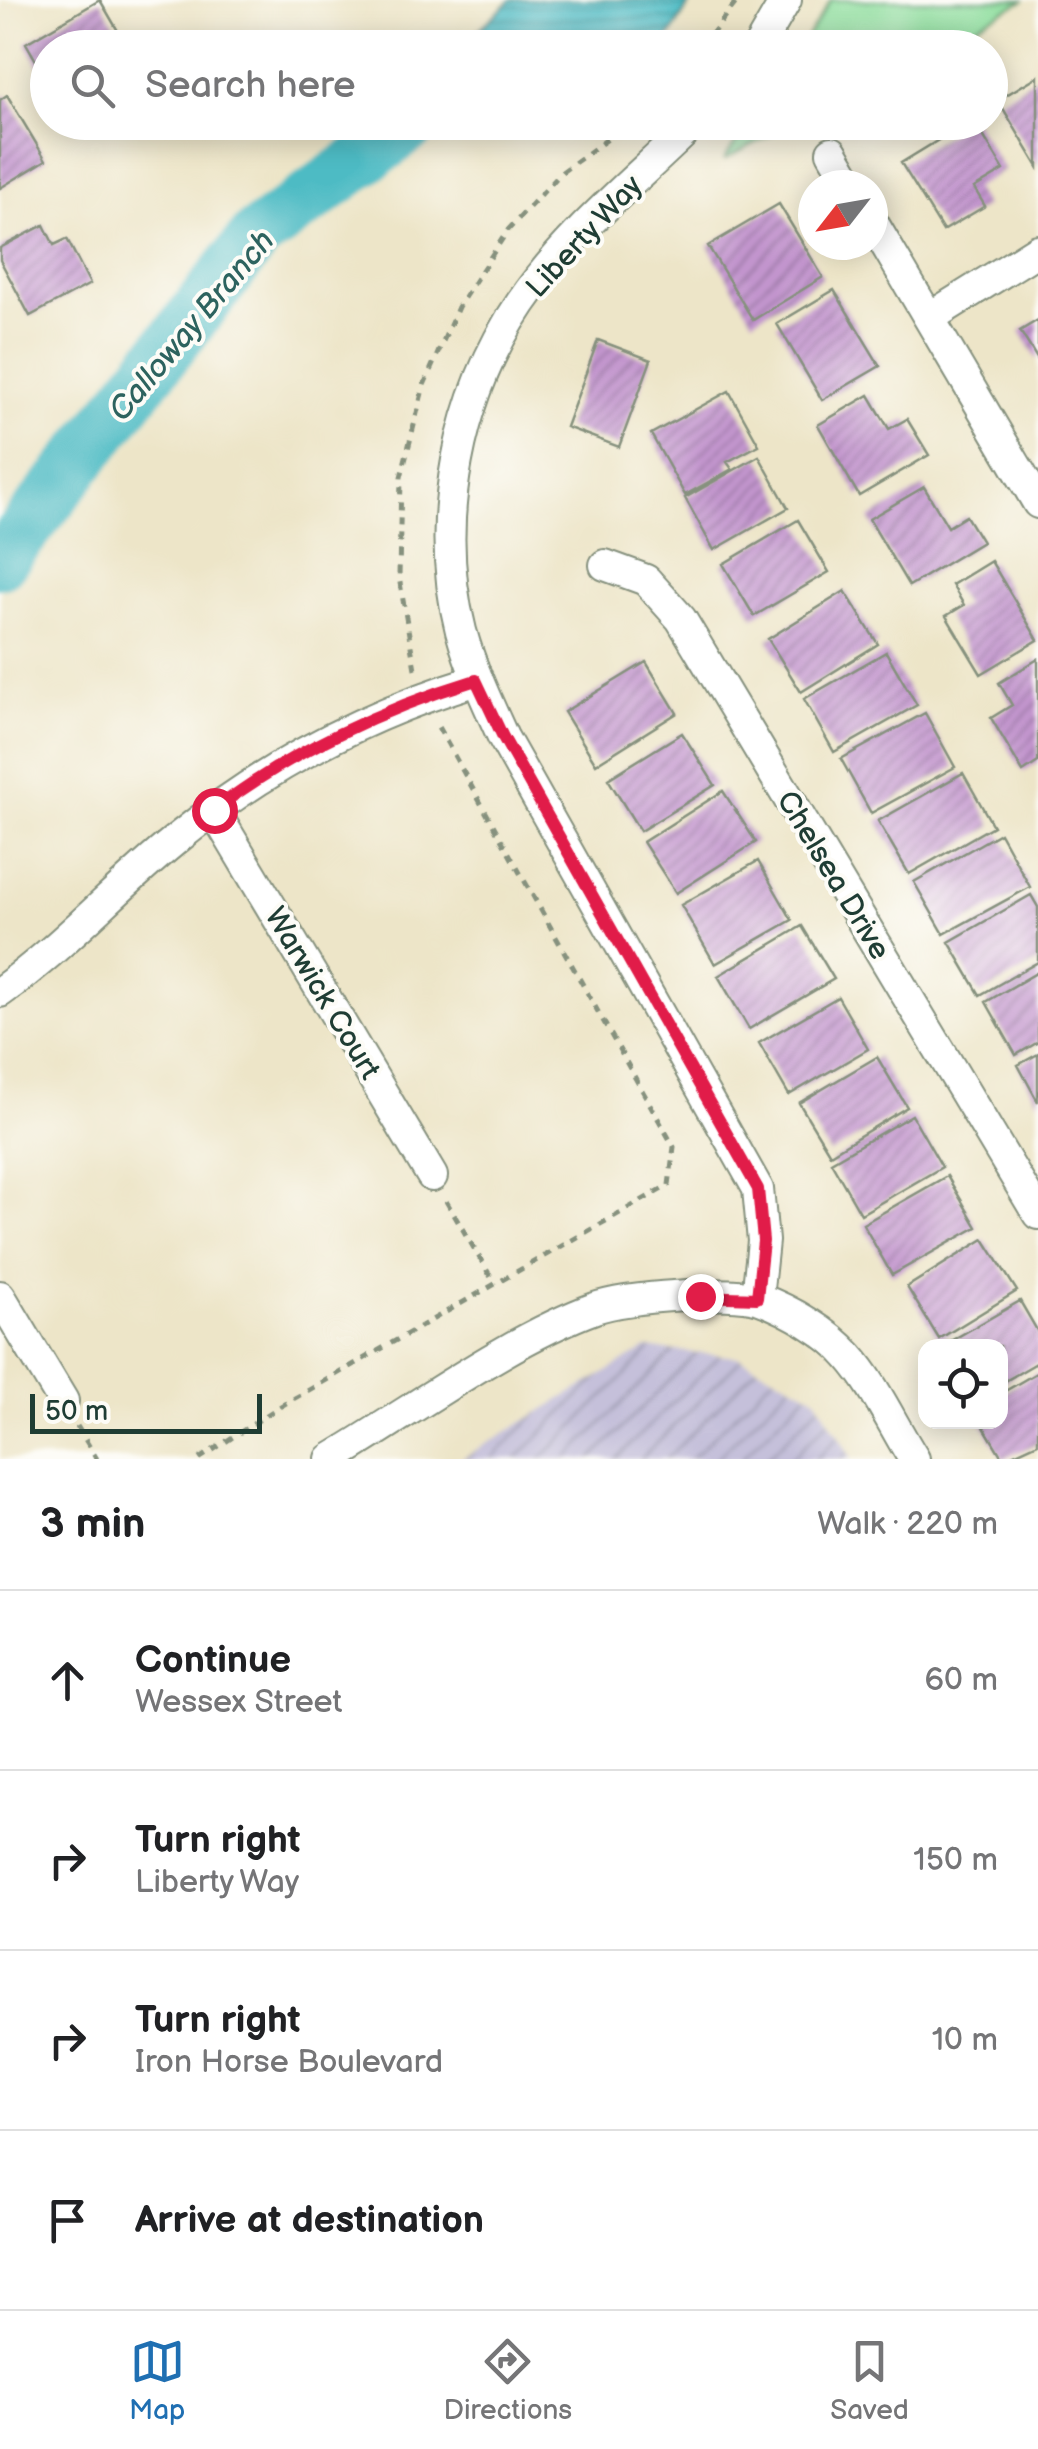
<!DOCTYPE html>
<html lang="en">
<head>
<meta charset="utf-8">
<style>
  body { margin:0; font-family:"Balsamiq Sans",sans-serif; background:#f6f6f6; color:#202124 }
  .controls { position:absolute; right:30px; bottom:30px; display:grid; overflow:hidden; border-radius:20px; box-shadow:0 5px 25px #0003 }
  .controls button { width:90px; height:90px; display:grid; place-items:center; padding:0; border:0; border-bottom:2px solid #e0e0e0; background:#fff; color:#202124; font:50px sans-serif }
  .compass { position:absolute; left:798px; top:170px; width:90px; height:90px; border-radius:50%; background:#fff; box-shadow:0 5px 25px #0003; rotate:239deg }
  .scale { position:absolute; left:30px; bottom:25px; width:232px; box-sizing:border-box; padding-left:10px; border:5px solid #1f3d34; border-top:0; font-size:28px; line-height:35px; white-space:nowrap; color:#1f3d34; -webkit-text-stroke:8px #fdfcf7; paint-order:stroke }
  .stop { position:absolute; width:30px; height:30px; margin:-22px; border:8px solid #e11d48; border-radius:50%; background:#fff }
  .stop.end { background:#e11d48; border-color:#fff; box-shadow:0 2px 10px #0008 }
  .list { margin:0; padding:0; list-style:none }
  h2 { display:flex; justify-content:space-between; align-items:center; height:130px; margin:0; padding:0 40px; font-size:42px }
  h2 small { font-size:32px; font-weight:400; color:#757577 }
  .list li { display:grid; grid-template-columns:65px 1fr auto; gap:30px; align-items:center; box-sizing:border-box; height:180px; padding:0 40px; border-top:2px solid #e0e0e0 }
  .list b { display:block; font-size:38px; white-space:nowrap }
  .list p { margin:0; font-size:32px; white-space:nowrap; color:#757577 }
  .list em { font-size:32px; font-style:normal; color:#757577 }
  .icon { flex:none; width:55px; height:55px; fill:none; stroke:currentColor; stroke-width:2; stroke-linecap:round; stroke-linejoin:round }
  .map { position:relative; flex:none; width:1038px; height:1459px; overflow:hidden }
  .search { position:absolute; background:#fff; box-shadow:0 5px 25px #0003; left:30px; right:30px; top:30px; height:110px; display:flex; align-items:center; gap:25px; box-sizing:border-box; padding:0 35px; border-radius:55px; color:#757577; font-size:38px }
  .sheet { height:850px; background:#fff }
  nav { display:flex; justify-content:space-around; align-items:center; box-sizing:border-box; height:140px; border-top:2px solid #e0e0e0; background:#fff; font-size:28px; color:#757577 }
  nav a { display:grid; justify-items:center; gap:5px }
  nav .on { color:#1f6fb2 }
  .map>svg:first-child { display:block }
</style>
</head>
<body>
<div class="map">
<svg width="1038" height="1459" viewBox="0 0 1038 1459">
  <defs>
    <pattern id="industrial-furrows" width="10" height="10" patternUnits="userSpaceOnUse" patternTransform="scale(2.5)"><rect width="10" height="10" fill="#c5c0da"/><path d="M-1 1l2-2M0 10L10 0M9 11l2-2" fill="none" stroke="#9f9db2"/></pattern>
    <pattern id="water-rules" width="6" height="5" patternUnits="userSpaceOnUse" patternTransform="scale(2.5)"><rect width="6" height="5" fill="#4dbbc4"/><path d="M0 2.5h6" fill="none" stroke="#3f99a0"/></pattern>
    <pattern id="building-hatch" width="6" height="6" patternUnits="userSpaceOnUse" patternTransform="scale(2.5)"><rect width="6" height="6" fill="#c395ce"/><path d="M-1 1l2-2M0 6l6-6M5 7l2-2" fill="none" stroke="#9e7ba8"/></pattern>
  </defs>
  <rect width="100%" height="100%" fill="#fdfcf7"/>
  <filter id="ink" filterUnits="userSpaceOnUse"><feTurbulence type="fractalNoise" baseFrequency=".01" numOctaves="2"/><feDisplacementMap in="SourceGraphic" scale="20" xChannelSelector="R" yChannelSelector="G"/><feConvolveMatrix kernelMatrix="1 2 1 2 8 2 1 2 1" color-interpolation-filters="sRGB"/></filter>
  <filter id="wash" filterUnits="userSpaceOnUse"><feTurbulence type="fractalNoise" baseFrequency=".0048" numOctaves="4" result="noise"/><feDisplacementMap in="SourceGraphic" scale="40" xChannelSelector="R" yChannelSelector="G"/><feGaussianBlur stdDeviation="2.25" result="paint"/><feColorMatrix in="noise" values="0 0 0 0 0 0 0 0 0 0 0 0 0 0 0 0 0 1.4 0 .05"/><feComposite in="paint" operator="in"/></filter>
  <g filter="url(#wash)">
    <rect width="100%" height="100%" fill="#ede5c8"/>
    <path fill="url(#industrial-furrows)" d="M647 1348 738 1357 815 1396 852 1459H461Z"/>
    <path fill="#8ddd9d" stroke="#568d68" stroke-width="2.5" d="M831 0H1025L935 47H801Z
      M749 123H794L724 160Z"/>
    <path fill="url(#water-rules)" stroke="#367c7c" stroke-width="2.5" d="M511 0H692L663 47H461Z
      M390 123H446L408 151Z"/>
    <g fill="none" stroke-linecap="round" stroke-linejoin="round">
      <path stroke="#4dbbc4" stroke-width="55" d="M0 561 256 237 414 122"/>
    </g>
    <g id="blocks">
      <path fill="url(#building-hatch)" d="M100 0 128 48H48V68L42 71 26 43Z
        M1038 76V167L998 100Z
        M7 95 46 160 0 188V100Z
        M968 122H975L1004 170 974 188 985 206 943 231 901 163Z
        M779 204 823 277 753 320 708 246Z
        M44 225 54 245 67 239 90 284 30 316 0 260V248Z
        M834 290 880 366 822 400 777 324Z
        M1038 320V360L1020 331Z
        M598 340 651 360 619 447 566 427Z
        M729 391 759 445 727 462 732 469 685 495 651 434Z
        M869 395 889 429 907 419 929 455 859 496 818 425Z
        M759 456 788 508 714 550 685 498Z
        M924 487 948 527 966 516 982 542 909 586 869 519Z
        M798 520 829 572 754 616 723 564Z
        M991 561 1038 640 981 674 946 616 964 605 952 585Z
        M845 591 878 644 801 692 768 639Z
        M886 652 917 705 834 752 804 699Z
        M1038 659V762L1023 772 991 718 1012 705 999 683Z
        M646 662 677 713 596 764 564 712Z
        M925 713 955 767 871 813 841 759Z
        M682 733 715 785 640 831 608 779Z
        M963 773 993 826 909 874 878 821Z
        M723 791 756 842 676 893 643 842Z
        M1000 833 1030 887 944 934 914 882Z
        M758 861 792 920 715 964 681 905Z
        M1031 895 1038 907V962L980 995 949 942Z
        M802 926 834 979 749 1029 718 976Z
        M1038 972V1042L1016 1055 986 1002Z
        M838 997 868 1049 789 1095 759 1043Z
        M1038 1054V1102L1018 1065Z
        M877 1057 907 1107 830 1154 799 1103Z
        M912 1115 942 1167 861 1214 831 1162Z
        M947 1176 977 1227 892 1275 863 1224Z
        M984 1239 1017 1291 939 1339 907 1287Z
        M1020 1301 1038 1332V1362L1000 1384V1346H942Z
        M1038 1372V1443L1003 1459 981 1422H1000V1394Z"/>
    </g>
  </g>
  <g filter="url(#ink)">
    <use href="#blocks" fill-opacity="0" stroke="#86917e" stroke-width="2.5"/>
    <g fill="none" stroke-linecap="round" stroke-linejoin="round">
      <defs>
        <path id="minor" d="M758 48 786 0
          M695 122C636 180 567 235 521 303 458 396 433 522 461 631 471 668 487 702 503 737L758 1189 763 1241 757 1298
          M832 152 851 185
          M873 223 1038 503
          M929 318 1038 250
          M605 565 646 580 681 619 1038 1214
          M214 811 432 1176
          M0 992C63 947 114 890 174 841 263 768 366 714 477 680
          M0 1296 63 1401
          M331 1459C410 1412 510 1339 595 1308 625 1297 730 1289 760 1299 790 1310 828 1332 849 1356 875 1385 893 1426 914 1459"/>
      </defs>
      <use href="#minor" stroke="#86917e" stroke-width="34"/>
      <path stroke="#86917e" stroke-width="5" stroke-dasharray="8 8" stroke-linecap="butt" d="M701 48 738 0
        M415 669 399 577 401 477 424 385 458 307 508 230 562 172 631 122
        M446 1201 495 1284
        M77 1426 97 1459
        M199 1459 279 1407 669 1185 674 1147 437 725"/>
      <use href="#minor" stroke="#fff" stroke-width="30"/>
    </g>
  </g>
  <g fill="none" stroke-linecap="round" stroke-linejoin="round" filter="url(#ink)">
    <path stroke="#e11d48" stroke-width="12" d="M214 810C290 752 384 708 476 680L503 737 758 1189 763 1241 757 1298 700 1296"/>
  </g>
  <g text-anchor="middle" stroke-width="8" stroke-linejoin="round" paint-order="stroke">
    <g font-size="30" fill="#1f3d34" stroke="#fdfcf7">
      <text transform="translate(584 236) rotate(-47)" y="10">Liberty Way</text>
      <text transform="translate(834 875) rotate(59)" y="10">Chelsea Drive</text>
      <text transform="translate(323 993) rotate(59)" y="10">Warwick Court</text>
    </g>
    <g font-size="32" font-style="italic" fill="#2d635f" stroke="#fdfcf7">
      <text transform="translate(191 325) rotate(-50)" y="11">Calloway Branch</text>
    </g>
  </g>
</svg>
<div class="controls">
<button><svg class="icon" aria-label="locate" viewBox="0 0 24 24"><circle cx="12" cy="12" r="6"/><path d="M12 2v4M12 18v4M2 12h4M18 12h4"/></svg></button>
</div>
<svg class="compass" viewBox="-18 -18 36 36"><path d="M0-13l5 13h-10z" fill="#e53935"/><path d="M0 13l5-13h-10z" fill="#757577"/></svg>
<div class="scale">50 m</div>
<div class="stop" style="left:214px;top:810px"></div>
<div class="stop end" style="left:700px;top:1296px"></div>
<div class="search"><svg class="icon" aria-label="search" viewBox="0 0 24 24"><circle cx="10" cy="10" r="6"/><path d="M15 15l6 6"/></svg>Search here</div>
</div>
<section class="sheet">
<h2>3 min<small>Walk · 220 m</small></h2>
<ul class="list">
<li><svg class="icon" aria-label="ahead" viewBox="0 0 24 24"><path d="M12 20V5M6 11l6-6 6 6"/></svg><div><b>Continue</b><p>Wessex Street</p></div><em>60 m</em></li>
<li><svg class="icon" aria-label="right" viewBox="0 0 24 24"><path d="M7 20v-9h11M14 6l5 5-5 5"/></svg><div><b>Turn right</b><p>Liberty Way</p></div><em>150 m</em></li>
<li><svg class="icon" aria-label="right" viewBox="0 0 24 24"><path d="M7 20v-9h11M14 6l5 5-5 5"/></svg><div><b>Turn right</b><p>Iron Horse Boulevard</p></div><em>10 m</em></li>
<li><svg class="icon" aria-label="arrive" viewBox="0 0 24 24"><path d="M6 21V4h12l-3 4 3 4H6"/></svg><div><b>Arrive at destination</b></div></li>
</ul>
</section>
<nav>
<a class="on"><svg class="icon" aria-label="map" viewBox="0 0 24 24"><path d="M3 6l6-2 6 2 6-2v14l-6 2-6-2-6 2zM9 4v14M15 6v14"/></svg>Map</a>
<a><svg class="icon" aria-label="directions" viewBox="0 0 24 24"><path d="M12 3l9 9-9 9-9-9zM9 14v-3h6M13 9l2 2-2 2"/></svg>Directions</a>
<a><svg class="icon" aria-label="saved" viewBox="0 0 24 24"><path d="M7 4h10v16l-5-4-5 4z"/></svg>Saved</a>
</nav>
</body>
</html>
